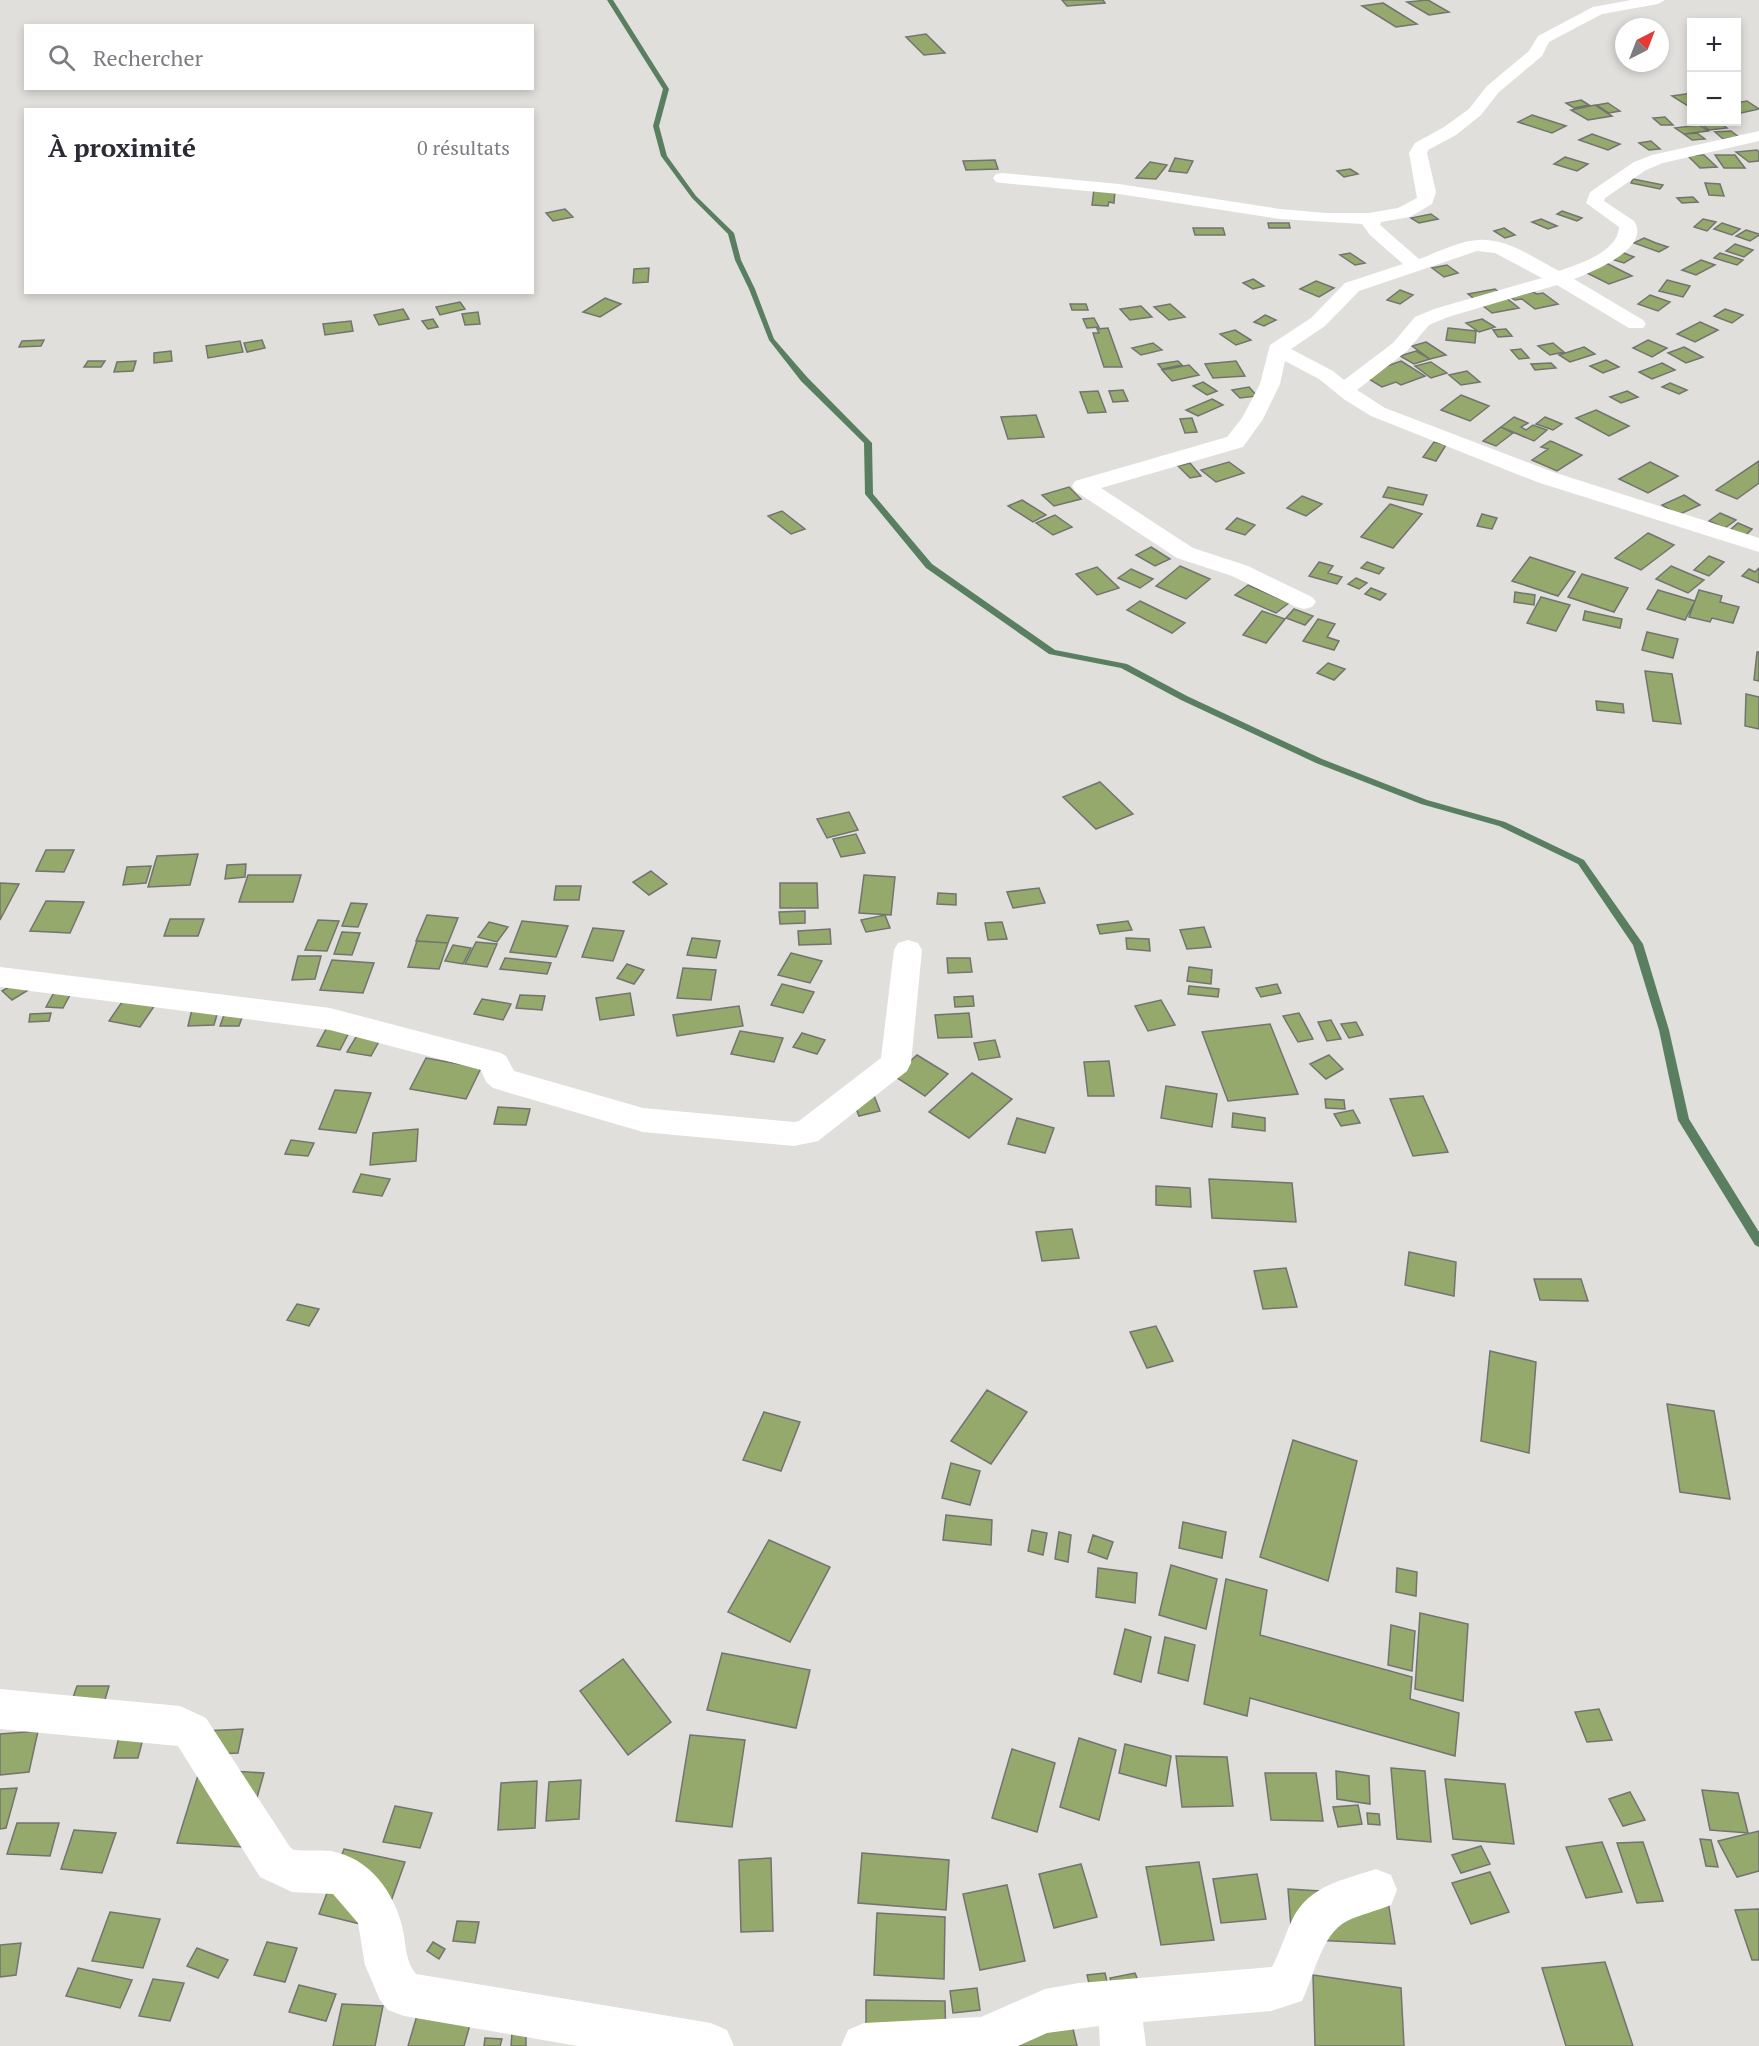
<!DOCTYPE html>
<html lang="fr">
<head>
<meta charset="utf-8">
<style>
  body { margin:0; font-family:"PT Serif",serif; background:#f2f2f3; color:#2b2b33 }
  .controls { position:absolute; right:18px; top:18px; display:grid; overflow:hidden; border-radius:0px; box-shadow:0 3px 9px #0003 }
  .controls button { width:54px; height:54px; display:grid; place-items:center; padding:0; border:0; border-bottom:2px solid #e1e1e2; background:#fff; color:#2b2b33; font:30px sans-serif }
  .compass { position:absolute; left:1615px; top:18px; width:54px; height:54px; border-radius:50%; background:#fff; box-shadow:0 3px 9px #0003; rotate:42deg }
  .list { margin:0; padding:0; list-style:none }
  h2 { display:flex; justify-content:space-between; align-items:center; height:78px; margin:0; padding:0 24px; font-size:26px }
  h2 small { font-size:20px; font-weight:400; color:#7c7c81 }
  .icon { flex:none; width:33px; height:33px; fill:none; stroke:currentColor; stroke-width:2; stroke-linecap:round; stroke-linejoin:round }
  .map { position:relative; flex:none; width:1759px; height:2046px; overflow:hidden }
  .search { position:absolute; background:#fff; box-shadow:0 3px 9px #0003; left:24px; top:24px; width:510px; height:66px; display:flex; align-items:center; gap:15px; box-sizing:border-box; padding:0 21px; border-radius:0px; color:#7c7c81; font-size:22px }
  .panel { position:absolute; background:#fff; box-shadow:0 3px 9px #0003; left:24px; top:108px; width:510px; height:186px; border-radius:0px }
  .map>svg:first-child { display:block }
</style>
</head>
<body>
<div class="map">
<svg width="1759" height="2046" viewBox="0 0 1759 2046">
  <rect width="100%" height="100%" fill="#e0dfdb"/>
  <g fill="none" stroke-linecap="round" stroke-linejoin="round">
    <path fill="#597f60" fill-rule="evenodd" d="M607 0H613L669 89 659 126 667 156 696 196 734 233 741 260 755 289 774 339 807 377 872 443 873 494 932 564 1055 650 1127 664 1187 696 1322 759 1427 800 1505 822 1584 860 1643 944 1669 1030 1689 1119 1759 1232V1247L1755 1245 1678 1120 1659 1030 1633 945 1578 864 1499 826 1421 804 1316 763 1181 700 1121 668 1049 654 926 568 865 494 864 443 801 381 769 340 749 289 735 260 728 234 692 198 661 156 653 126 663 89Z"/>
  </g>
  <path fill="#94a96b" stroke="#727470" stroke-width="1.5" d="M1062 0H1103L1105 3 1067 6Z
    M1428 0 1449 12 1429 15 1407 2Z
    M1383 3 1417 24 1396 27 1362 6Z
    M926 34 945 53 924 55 906 37Z
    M1692 93V105L1688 106 1672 96Z
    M1581 100 1589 105 1574 108 1566 103Z
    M1747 101 1759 109 1736 114V103Z
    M1608 103 1620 111 1609 113 1597 105Z
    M1595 105 1612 116 1588 120 1571 110Z
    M1532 115 1566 126 1552 133 1518 122Z
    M1665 117 1673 125H1661L1653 118Z
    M1719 122 1727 128 1709 130 1701 124Z
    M1699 125 1708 131 1684 134 1675 128Z
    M1731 131 1739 137 1723 139 1715 132Z
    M1697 133 1705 139 1692 140 1684 134Z
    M1592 134 1620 144 1608 150 1579 140Z
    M1651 141 1660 149 1649 150 1639 143Z
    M1757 150 1759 152V161L1749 162 1736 152Z
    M1687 155H1704L1717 167 1700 168Z
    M1715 155H1735L1745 168H1724Z
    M1565 157 1588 164 1577 171 1554 164Z
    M1175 158 1193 161 1187 173 1169 171Z
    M995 160 998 169 966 170 963 161Z
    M1150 162 1167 165 1156 179 1136 178Z
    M1350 169 1358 174 1344 177 1337 171Z
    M1633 179 1663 185 1660 189 1631 183Z
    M1705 183 1720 184 1724 196 1709 195Z
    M1094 189 1115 190 1114 203 1109 202 1108 206 1092 205Z
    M1693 197 1698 202 1682 203 1677 198Z
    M565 209 573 217 553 221 546 213Z
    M1562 211 1582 218 1577 221 1557 214Z
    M1431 214 1438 219 1419 223 1411 218Z
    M1541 219 1557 226 1548 229 1532 222Z
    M1703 219 1716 222 1707 231 1694 227Z
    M1268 223H1289L1290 228H1269Z
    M1722 223 1740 229 1732 235 1714 229Z
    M1193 228H1223L1225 235H1195Z
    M1504 228 1515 235 1505 238 1494 231Z
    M1746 230 1759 234V235L1750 241 1736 236Z
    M1644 238 1656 243 1668 247 1659 252 1634 243Z
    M1735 244 1753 250 1744 257 1726 251Z
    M1619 251 1634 257 1624 263 1608 258Z
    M1350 253 1365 263 1355 265 1340 255Z
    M1720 253 1743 260 1737 265 1714 258Z
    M1701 260 1715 265 1696 275 1682 270Z
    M1604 262 1632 276 1609 284 1581 270Z
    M1447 265 1458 273 1444 277 1432 268Z
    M649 268 648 282 633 283 634 269Z
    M1253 279 1264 286 1253 289 1243 283Z
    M1667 280 1690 286 1683 297 1659 291Z
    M1316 281 1334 288 1319 297 1300 289Z
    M1495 289 1519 308 1492 313 1468 294Z
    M1400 290 1413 295 1400 304 1387 300Z
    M1533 292 1537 294 1543 293 1558 304 1535 309 1522 299 1515 300 1510 297Z
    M1650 295 1670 302 1658 311 1638 304Z
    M605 298 621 304 600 317 583 312Z
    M460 302 465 309 440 315 436 307Z
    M1070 304H1086L1088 310H1072Z
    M1170 304 1185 317 1169 320 1154 307Z
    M1141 306 1152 317 1130 320 1120 309Z
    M403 309 409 319 379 325 374 315Z
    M1725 309 1743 315 1732 323 1714 316Z
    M478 312 480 324 465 325 462 314Z
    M1265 315 1276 320 1264 326 1254 322Z
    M1094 318 1099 327 1087 328 1083 319Z
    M433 319 438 327 428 329 422 321Z
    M1482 319 1495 327 1479 332 1466 323Z
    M351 321 353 331 325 335 323 324Z
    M1700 322 1718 330 1695 342 1677 334Z
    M1108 328 1122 367H1104L1093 333H1099L1097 329Z
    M1448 328 1476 331 1475 343 1446 340Z
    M1506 329 1512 336 1498 337 1493 330Z
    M1235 330 1251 340 1236 345 1220 334Z
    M44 340 41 346 19 347 22 341Z
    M262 340 265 348 247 352 244 343Z
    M1648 340 1667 348 1652 357 1633 348Z
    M240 341 243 352 208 358 206 346Z
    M1426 342 1446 355 1430 359 1412 346Z
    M1153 343 1162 350 1141 355 1132 348Z
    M1553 343 1564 352 1550 355 1538 346Z
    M1584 347 1595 354 1570 362 1559 355Z
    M1684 347 1703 357 1686 363 1668 353Z
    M1521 349 1529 358 1519 359 1511 350Z
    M171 351 172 361 154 363V353Z
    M1416 351 1430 359 1414 364 1400 356Z
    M1606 360 1619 367 1603 373 1590 366Z
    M88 361H105L101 367H84Z
    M136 361 133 371 114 372 117 362Z
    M1178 361 1182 365 1162 369 1158 364Z
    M1236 361 1245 376 1213 378 1205 364Z
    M1401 361 1425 376 1401 385 1396 382 1382 387 1362 375Z
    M1431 362 1447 373 1431 378 1415 366Z
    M1551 363 1556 368 1535 370 1531 364Z
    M1662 363 1675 370 1652 379 1639 372Z
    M1189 365 1199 375 1172 381 1162 370Z
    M1467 371 1480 382 1461 385 1449 375Z
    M1203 382 1217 391 1207 395 1193 386Z
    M1670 383 1687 390 1679 394 1662 387Z
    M1249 387 1257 396 1240 398 1232 390Z
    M1123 390 1128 401 1113 402 1109 391Z
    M1098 391 1106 412 1088 413 1080 392Z
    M1627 391 1638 397 1621 403 1610 397Z
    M1461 395 1489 406 1470 421 1441 410Z
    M1212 399 1223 405 1198 416 1186 410Z
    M1596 410 1629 426 1609 436 1576 418Z
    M1036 415 1044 437 1008 439 1001 417Z
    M1514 417 1528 423 1521 427 1526 430 1533 425 1547 430 1534 441 1501 427Z
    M1545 417 1562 424 1553 430 1536 424Z
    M1192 418 1197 432 1185 433 1180 419Z
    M1501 427 1513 433 1496 446 1483 441Z
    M1550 441 1553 442 1582 455 1557 471 1532 460 1548 449 1541 447Z
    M1434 442 1446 445 1436 461 1423 457Z
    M1759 461V483L1737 499 1716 490Z
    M1229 462 1244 473 1216 482 1201 470Z
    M1650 462 1678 476 1648 493 1619 479Z
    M1190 463 1201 476 1190 478 1178 466Z
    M1069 487 1081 499 1054 506 1042 495Z
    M1388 487 1427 495 1423 505 1383 497Z
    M1684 495 1700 505 1678 515 1662 505Z
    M1302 496 1322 504 1306 516 1287 508Z
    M1022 500 1046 515 1033 522 1008 506Z
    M1390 504 1422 514 1393 548 1361 537Z
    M782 511 805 529 791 534 768 516Z
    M1720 513 1736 520 1725 528 1709 521Z
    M1482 514 1497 518 1492 529 1477 526Z
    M1055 515 1072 527 1053 535 1036 523Z
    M1237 518 1255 525 1245 535 1226 529Z
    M1738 523 1752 529 1745 536 1730 530Z
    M1648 533 1674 545 1641 570 1615 558Z
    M1151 547 1170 559 1155 566 1136 555Z
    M1709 556 1724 562 1709 576 1694 570Z
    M1530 557 1575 572 1558 596 1512 581Z
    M1319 562 1333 566 1328 573 1342 577 1337 584 1309 576Z
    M1367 562 1384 568 1379 574 1361 568Z
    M1180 566 1210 579 1186 599 1156 586Z
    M1671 566 1704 580 1688 593 1656 579Z
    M1097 567 1119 588 1097 595 1076 574Z
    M1759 568V583L1742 576 1749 569 1755 572Z
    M1131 569 1153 579 1140 588 1118 578Z
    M1582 574 1628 588 1614 612 1568 597Z
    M1356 578 1367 583 1359 589 1348 584Z
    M1248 585 1289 603 1276 613 1235 595Z
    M1371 588 1386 594 1380 600 1365 594Z
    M1658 590 1695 601 1685 620 1647 609Z
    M1699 590 1722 596 1720 602 1739 607 1733 623 1712 618 1710 622 1689 617Z
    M1515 592 1535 595 1534 605 1514 602Z
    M1541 597 1570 605 1556 631 1527 623Z
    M1140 601 1185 623 1172 633 1127 610Z
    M1294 609 1313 616 1305 625 1286 618Z
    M1262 611 1285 619 1266 643 1243 635Z
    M1585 611 1622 619 1620 628 1583 620Z
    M1318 619 1335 624 1327 637 1339 641 1334 650 1303 641Z
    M1647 632 1678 639 1673 658 1642 650Z
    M1757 652H1759V681L1754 680Z
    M1328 663 1345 669 1334 680 1317 673Z
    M1645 671 1672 674 1681 724 1653 721Z
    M1746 694 1759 697V729L1745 726Z
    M1596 701 1623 704 1624 713 1597 710Z
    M1100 782 1133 814 1096 829 1063 797Z
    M849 812 858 830 827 838 817 819Z
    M856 834 865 853 841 857 833 839Z
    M46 850H74L64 872 36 871Z
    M198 854 190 885 148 887 157 856Z
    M246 864 245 877 225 879 227 865Z
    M151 866 146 883 123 885 127 867Z
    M651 871 667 884 649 895 633 882Z
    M248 875H301L293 902H239Z
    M864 875 895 877 891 915 859 913Z
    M0 883 19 884 0 920Z
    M780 883H817L818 908H780Z
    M556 886H581L579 900H554Z
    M1039 888 1045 903 1013 908 1007 892Z
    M938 893 956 894V905L937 904Z
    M46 901 84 902 70 933 30 931Z
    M351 903 367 904 358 927 342 926Z
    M805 911V923L780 924 779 912Z
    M427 915 458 918 448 943 416 941Z
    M885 915 890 928 866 932 861 920Z
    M170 919H204L198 936H164Z
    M318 920 339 921 327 951 305 950Z
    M522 921 568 926 556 957 510 952Z
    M1128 921 1132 930 1100 934 1097 925Z
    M489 922 508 927 497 942 478 937Z
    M1002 922 1007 939 988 940 985 923Z
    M1204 927 1211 947 1187 949 1180 930Z
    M593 928 624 931 613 961 582 957Z
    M830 929 831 944 799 945 798 931Z
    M342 932 360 933 352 955 334 954Z
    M692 938 720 941 716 958 687 955Z
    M1126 938 1149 939 1150 951 1127 949Z
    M417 941 448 943 439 969 408 967Z
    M476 942 497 944 487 967 465 964Z
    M453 945 471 948 463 964 445 961Z
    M791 953 822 961 810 983 778 975Z
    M298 956H321L315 979 292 980Z
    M505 958 551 963 547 974 500 969Z
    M947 958H970L972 972 948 973Z
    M332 960 374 963 363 993 320 990Z
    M627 964 644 970 634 984 617 978Z
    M1189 967 1212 970 1211 984 1187 981Z
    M683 968 716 970 711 1000 677 998Z
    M29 975 38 984 12 1000 2 991Z
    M63 976 79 978 63 1008 46 1007Z
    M782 984 814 992 803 1013 771 1005Z
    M1277 984 1281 993 1261 997 1256 988Z
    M1189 986 1219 989 1218 997 1188 994Z
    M630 993 634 1015 600 1020 596 998Z
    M520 995 545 996 542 1010 516 1008Z
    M973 996 974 1006 955 1007 954 997Z
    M124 999 155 1005 140 1027 109 1021Z
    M482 999 511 1004 503 1020 474 1014Z
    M1161 1000 1175 1025 1148 1031 1135 1006Z
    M229 1001H248L239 1026H220Z
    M220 1004 214 1025 188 1026 193 1005Z
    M739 1006 743 1026 677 1036 673 1015Z
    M51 1013 49 1021 29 1022 30 1014Z
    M969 1013 972 1037 938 1038 935 1015Z
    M1299 1013 1313 1039 1298 1042 1283 1016Z
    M333 1016 356 1019 340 1050 317 1046Z
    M1331 1020 1341 1039 1327 1041 1318 1022Z
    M1356 1022 1363 1035 1349 1038 1341 1024Z
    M1270 1024 1298 1094 1228 1101 1202 1032Z
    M740 1031 783 1038 774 1062 731 1054Z
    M359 1032 382 1036 371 1056 347 1052Z
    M802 1033 825 1040 817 1054 793 1047Z
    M995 1040 1000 1057 979 1060 974 1043Z
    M917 1055 948 1074 925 1096 894 1076Z
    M1329 1055 1343 1069 1326 1079 1310 1064Z
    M426 1058 481 1068 466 1099 410 1089Z
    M1109 1061 1114 1096H1088L1084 1062Z
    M972 1073 1012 1099 969 1138 929 1112Z
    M1166 1086 1217 1094 1212 1127 1161 1118Z
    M871 1088 880 1111 859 1116 850 1093Z
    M335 1090 371 1093 356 1133 319 1129Z
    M1423 1096 1448 1152 1413 1156 1390 1099Z
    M1325 1099 1344 1100 1345 1109 1326 1108Z
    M498 1107 530 1109 526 1125 494 1124Z
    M1353 1110 1360 1123 1341 1126 1334 1114Z
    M1233 1113 1265 1118V1131L1232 1127Z
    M1017 1118 1054 1128 1045 1153 1008 1144Z
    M418 1129 416 1161 370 1165 373 1133Z
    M291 1140 314 1143 308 1156 285 1154Z
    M361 1174 390 1179 382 1196 353 1192Z
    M1209 1179 1292 1183 1296 1222 1212 1218Z
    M1156 1186 1190 1188 1191 1207 1156 1205Z
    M1072 1229 1079 1258 1042 1261 1036 1232Z
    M1409 1252 1456 1262 1454 1296 1405 1285Z
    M1286 1268 1297 1307 1263 1309 1254 1271Z
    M1534 1279H1581L1588 1301 1540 1300Z
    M297 1304 319 1309 309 1326 287 1320Z
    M1156 1326 1173 1361 1147 1368 1130 1332Z
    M1490 1351 1536 1362 1529 1453 1481 1441Z
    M987 1390 1027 1412 991 1464 951 1441Z
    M1667 1404 1714 1411 1730 1499 1680 1492Z
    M764 1412 800 1422 781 1471 743 1460Z
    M1293 1440 1357 1461 1328 1581 1260 1557Z
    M951 1463 980 1471 970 1505 942 1498Z
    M946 1515 992 1520 991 1545 943 1540Z
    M1183 1522 1226 1532 1222 1558 1179 1548Z
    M1032 1530 1047 1533 1043 1555 1028 1551Z
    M1059 1532 1071 1535 1068 1562 1055 1559Z
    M1093 1535 1113 1542 1107 1559 1088 1552Z
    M769 1540 830 1567 790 1642 728 1612Z
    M1171 1565 1217 1579 1206 1629 1159 1615Z
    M1098 1568 1137 1573 1135 1603 1096 1597Z
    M1397 1568 1417 1572 1416 1596 1396 1592Z
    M1226 1579 1267 1590 1260 1635 1412 1677 1410 1699 1459 1713 1455 1756 1250 1698 1247 1716 1204 1704Z
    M1420 1613 1468 1624 1463 1701 1415 1689Z
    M1391 1625 1415 1631 1412 1671 1388 1665Z
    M1125 1629 1151 1637 1141 1682 1114 1674Z
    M1165 1637 1195 1645 1188 1681 1158 1673Z
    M722 1653 810 1670 796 1728 707 1710Z
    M623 1659 671 1722 628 1755 580 1691Z
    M77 1686H109L104 1703H71Z
    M1599 1709 1612 1740 1587 1742 1575 1712Z
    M146 1727 138 1758H114L121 1728Z
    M243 1729 238 1753 197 1755 202 1731Z
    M38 1731 29 1772 0 1775V1734Z
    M690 1735 745 1740 732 1827 676 1821Z
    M1079 1738 1116 1750 1099 1820 1060 1807Z
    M1125 1744 1171 1756 1166 1786 1119 1773Z
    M1012 1749 1055 1763 1037 1832 992 1818Z
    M1176 1756 1227 1757 1233 1806 1182 1807Z
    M1391 1768 1425 1771 1431 1842 1397 1839Z
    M200 1769 264 1773 243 1847 177 1843Z
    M1336 1771 1369 1776 1370 1804 1337 1799Z
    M1265 1773H1316L1323 1821 1271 1820Z
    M1445 1779 1505 1784 1514 1844 1453 1839Z
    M581 1780 579 1819 546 1821 549 1782Z
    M537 1781 535 1828 498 1830 501 1783Z
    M17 1788 6 1828 0 1829V1789Z
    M1702 1790 1738 1793 1748 1833 1710 1830Z
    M1630 1792 1645 1820 1623 1826 1609 1799Z
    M1358 1805 1362 1824 1338 1827 1333 1807Z
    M395 1806 432 1813 420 1848 383 1842Z
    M1367 1813 1379 1814 1380 1825 1368 1824Z
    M17 1823H59L50 1856 7 1854Z
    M74 1830 116 1833 102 1873 61 1869Z
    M1759 1831V1871L1737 1877 1718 1841Z
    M1700 1839 1711 1840 1718 1867 1706 1866Z
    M1602 1842 1622 1892 1586 1898 1566 1847Z
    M1643 1842 1663 1901 1637 1903 1617 1843Z
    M1481 1846 1490 1864 1461 1873 1452 1855Z
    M344 1849 405 1862 381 1929 319 1914Z
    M862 1853 949 1860 946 1910 858 1903Z
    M771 1858 773 1931 741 1932 739 1860Z
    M1199 1862 1214 1940 1161 1945 1146 1867Z
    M1081 1864 1097 1917 1054 1928 1039 1874Z
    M1490 1872 1509 1912 1471 1924 1452 1883Z
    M1257 1874 1266 1919 1221 1923 1213 1879Z
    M1007 1885 1025 1961 980 1970 963 1894Z
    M1288 1889 1387 1895 1395 1944 1292 1939Z
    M1759 1909V1960H1752L1735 1910Z
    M110 1912 160 1919 143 1968 92 1961Z
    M877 1913 945 1917 944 1979 874 1975Z
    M457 1921 479 1922 475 1943 453 1941Z
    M267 1942 297 1948 285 1982 254 1975Z
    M433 1942 445 1949 439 1959 427 1951Z
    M21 1943 16 1975 0 1977V1945Z
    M197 1948 228 1960 218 1978 187 1966Z
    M1605 1962 1633 2046H1566L1542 1968Z
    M78 1968 132 1980 120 2008 66 1996Z
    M1105 1973 1109 1990 1091 1992 1087 1975Z
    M1135 1973 1139 1983 1113 1989 1110 1978Z
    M1313 1975 1401 1988 1404 2046H1315Z
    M153 1979 184 1983 170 2021 139 2016Z
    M299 1985 336 1994 326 2021 289 2012Z
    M977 1988 980 2010 953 2013 950 1991Z
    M866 2000 945 2001 946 2046H866Z
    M1067 2003 1077 2046H1004Z
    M342 2004 383 2006 375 2046H333Z
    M418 2012 471 2021 464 2046H408Z
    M526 2032V2046H511L512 2033Z
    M485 2038 502 2039 500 2046H484Z"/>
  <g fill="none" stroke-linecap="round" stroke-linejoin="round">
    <path fill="#fff" fill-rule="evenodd" d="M1631 0H1665L1658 4 1602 14 1549 42 1542 56 1499 92 1481 115 1456 135 1428 150 1427 153 1436 192 1432 204 1410 217 1381 222 1380 225 1419 259C1439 252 1465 238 1486 240 1512 241 1537 260 1559 271 1579 264 1618 252 1619 227L1586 203 1590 192 1634 162 1652 155 1759 131V141L1663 163 1646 170 1605 198 1604 201 1634 221C1652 248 1592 272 1574 279L1643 320 1646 324 1643 328H1629L1557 285 1448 317 1429 325 1407 351 1357 390 1385 408 1553 472 1759 538V552L1537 482 1371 416 1345 400 1319 379 1285 361 1280 384 1263 419 1243 447 1101 488 1193 548 1248 566 1312 597 1316 602 1312 607 1304 609 1296 607 1232 576 1177 558 1075 491 1072 486 1075 481 1227 437 1242 418 1260 384 1270 345 1311 318 1345 283 1403 264 1370 235 1362 224 1280 219 1119 194 1002 183 996 182 993 178 996 174 1002 173 1119 184 1280 209 1326 213H1369L1398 208 1417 198 1409 153 1415 143 1444 127 1469 109 1487 86 1529 51 1538 36 1593 7ZM1477 251 1495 253 1542 278 1434 309 1415 317 1393 343 1344 380 1333 371 1291 349 1325 326 1359 291Z
      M908 940 918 943 922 950 911 1063 907 1071 818 1141 794 1146 643 1132 493 1088 486 1082 481 1070 330 1030 0 987V967L330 1008 501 1053 506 1056 514 1071 643 1108 794 1122 799 1121 881 1058 894 950 898 943Z
      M0 1689 180 1706 206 1718 290 1847 294 1850C306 1851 319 1850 331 1851 370 1858 395 1893 403 1930 406 1945 405 1961 416 1974L711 2023 727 2030 734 2046H578L404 2016 388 2010 380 2000 365 1965 358 1923 333 1894 292 1892 260 1877 178 1746 0 1729Z
      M1376 1869 1391 1875 1397 1890 1391 1905C1377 1911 1361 1914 1347 1921 1321 1934 1314 1977 1302 2001L1271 2011 1143 2022 1146 2046H1100L1099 2026 1047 2033 1018 2046H841L848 2030 864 2023 981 2017 1045 1989 1079 1983 1272 1967C1280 1952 1285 1935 1292 1920 1309 1885 1343 1880 1376 1869Z"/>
  </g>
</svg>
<div class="controls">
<button>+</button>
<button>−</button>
</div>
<svg class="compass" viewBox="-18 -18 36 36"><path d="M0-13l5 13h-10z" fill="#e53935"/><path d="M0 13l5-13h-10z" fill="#7c7c81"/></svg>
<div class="search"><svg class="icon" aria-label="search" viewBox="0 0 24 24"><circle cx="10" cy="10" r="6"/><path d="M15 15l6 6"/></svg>Rechercher</div>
<section class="panel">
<h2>À proximité<small>0 résultats</small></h2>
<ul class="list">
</ul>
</section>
</div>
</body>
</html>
